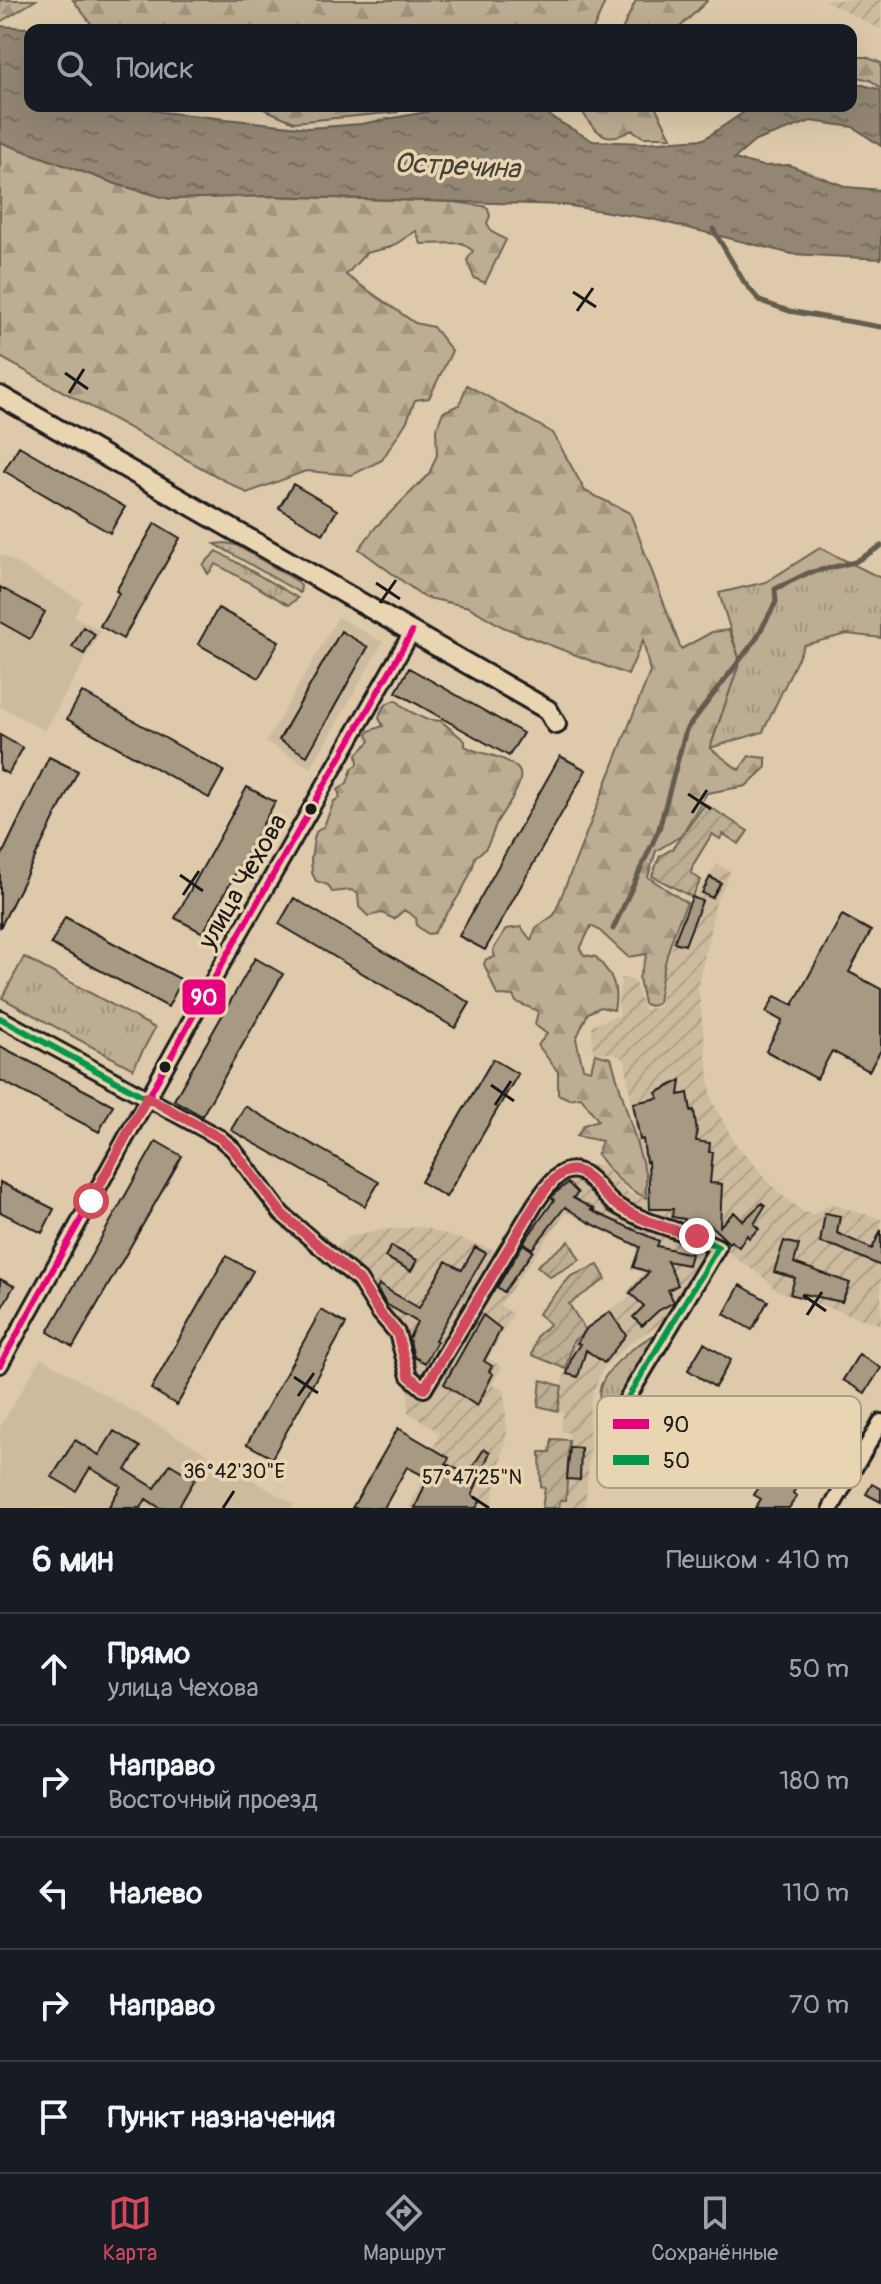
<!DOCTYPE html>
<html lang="ru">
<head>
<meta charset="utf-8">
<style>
  body { margin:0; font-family:Pangolin,sans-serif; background:#242831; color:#f1f3f6 }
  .stop { position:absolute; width:24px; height:24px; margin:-18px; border:6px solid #d1495b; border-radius:50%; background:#fff }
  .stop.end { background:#d1495b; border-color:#fff; box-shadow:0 2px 8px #0008 }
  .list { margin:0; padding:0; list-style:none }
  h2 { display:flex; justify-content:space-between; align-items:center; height:104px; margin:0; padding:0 32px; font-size:34px }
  h2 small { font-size:26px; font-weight:400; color:#9ea1a6 }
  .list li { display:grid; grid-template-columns:52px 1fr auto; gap:24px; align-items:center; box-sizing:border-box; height:112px; padding:0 32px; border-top:2px solid #363941 }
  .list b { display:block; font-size:30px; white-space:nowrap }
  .list p { margin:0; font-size:26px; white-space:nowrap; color:#9ea1a6 }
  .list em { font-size:26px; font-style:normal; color:#9ea1a6 }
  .icon { flex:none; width:44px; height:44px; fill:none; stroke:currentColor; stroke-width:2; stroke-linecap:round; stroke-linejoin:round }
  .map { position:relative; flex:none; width:881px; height:1508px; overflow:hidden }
  .search { position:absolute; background:#171b24; box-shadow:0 8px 32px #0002; left:24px; right:24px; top:24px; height:88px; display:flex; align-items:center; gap:20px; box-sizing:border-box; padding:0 28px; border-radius:16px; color:#9ea1a6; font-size:30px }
  .sheet { height:664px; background:#171b24 }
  nav { display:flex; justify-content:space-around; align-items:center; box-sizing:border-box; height:112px; border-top:2px solid #363941; background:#171b24; font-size:22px; color:#9ea1a6 }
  nav a { display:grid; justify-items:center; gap:4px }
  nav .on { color:#d1495b }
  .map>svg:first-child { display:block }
</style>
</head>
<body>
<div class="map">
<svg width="881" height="1508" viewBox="0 0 881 1508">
  <defs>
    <pattern id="industrial-furrows" width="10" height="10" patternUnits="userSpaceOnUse" patternTransform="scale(2)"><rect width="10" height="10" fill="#cebb9e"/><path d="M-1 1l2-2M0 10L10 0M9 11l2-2" fill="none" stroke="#b0a088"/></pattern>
    <pattern id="grass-tufts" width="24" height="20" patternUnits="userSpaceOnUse" patternTransform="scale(2)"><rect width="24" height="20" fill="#bdad92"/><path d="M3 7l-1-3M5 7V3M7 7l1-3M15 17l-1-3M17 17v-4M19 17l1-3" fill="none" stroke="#a2947d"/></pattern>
    <pattern id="forest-firs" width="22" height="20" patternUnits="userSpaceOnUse" patternTransform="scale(2)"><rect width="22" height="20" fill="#bdad92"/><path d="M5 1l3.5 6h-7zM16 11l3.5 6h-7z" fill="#a2947d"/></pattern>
    <pattern id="garden-furrows" width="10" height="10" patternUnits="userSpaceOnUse" patternTransform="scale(2)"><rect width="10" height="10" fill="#bdad92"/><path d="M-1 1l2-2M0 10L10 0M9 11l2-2" fill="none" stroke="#a2947d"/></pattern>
    <pattern id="water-ripples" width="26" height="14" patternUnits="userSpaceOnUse" patternTransform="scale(2)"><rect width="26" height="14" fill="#938773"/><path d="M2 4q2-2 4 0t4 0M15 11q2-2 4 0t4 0" fill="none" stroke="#776e5e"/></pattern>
  </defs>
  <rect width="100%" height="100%" fill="#decaaa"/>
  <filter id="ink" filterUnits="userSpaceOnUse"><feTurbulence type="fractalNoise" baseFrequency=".0125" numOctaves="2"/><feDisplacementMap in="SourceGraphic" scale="16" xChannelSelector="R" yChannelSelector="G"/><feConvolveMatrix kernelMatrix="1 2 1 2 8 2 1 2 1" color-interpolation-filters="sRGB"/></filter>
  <g filter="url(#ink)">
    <path fill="#cebb9e" d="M0 554 82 601 74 616 101 631 45 731 0 706Z
      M338 617 383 642 311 768 266 742Z
      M41 1358 294 1504 292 1508H0V1427Z"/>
    <path fill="url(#industrial-furrows)" d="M824 0H881V30Z
      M717 864 731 872 716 902 698 987 712 1101 735 1143 778 1192 804 1212 813 1214 831 1204 881 1219V1325L776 1290 763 1277 711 1240 672 1317 630 1343 604 1367 592 1394 589 1417 590 1450 585 1508H559V1500L566 1499 569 1433 561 1431 563 1412 558 1411 560 1401 558 1400 573 1341 585 1331 584 1328 629 1297 627 1293 643 1273 631 1269 637 1248 566 1212 500 1305 513 1314 488 1358 502 1367 492 1385 504 1388 507 1432 491 1508H409L426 1472 439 1433 408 1412 409 1359 399 1350 402 1327 368 1301 336 1248 346 1238 377 1230 423 1227 498 1251 549 1177 564 1164 602 1165 629 1193 647 1200 648 1173 636 1136 625 1060 611 1053H593L592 1025 620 1015 618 1003 621 978 634 980 644 1009 660 1007 663 975 681 917Z"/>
    <path fill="url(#grass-tufts)" stroke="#6c6457" stroke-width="2" d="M226 543 236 545 297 581 301 586 300 593 215 544Z
      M820 548 881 578V638L847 634 804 645 763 732 710 748 740 661 719 593 766 582Z
      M217 551 298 598 289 605 216 564 208 574 203 565Z
      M24 957 155 1028 133 1069 2 998Z
      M663 1331 620 1403 614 1407 602 1405C587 1378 641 1339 663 1331Z"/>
    <path fill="url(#forest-firs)" stroke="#6c6457" stroke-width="2" d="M0 0H36L0 22Z
      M73 0H606L593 30H96Z
      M636 0H707V1L677 30H622Z
      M855 57H866L881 63V88L870 80 853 76 851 61Z
      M257 106H397L398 112 294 122Z
      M584 106H655L671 137H643L632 130C608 144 597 135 583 113Z
      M0 142 119 185 170 199 268 196 453 202 483 206 488 209 490 216 487 223 492 232 506 240 485 283 474 278 467 260 473 251 462 243 421 244 416 231 391 247 366 253 346 275 415 323 433 327 452 351 429 398 415 400 407 421 382 460 352 475 306 471 247 493 0 357Z
      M467 385 553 433 585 491 630 513 681 649 712 632 729 630 740 661 710 748 739 770 749 756 766 758V767L746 786 707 793 681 836 656 851 648 877 687 903C671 935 662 967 658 1003L651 1006 644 1004 639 978 647 954 628 957 600 931 591 926 580 949 584 955 596 957C612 975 619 985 614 1010L600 1007 588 1013 576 1039 583 1068 591 1070 595 1054 611 1058 646 1175V1198C625 1188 610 1173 597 1154L602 1141 577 1136 584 1125 598 1120 581 1097 569 1099 558 1094V1072L538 1045 547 1034 535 1025 538 1011 516 1002 513 996 497 995 484 964 486 959 495 957 493 950 506 929 521 927 531 940 536 928 554 915 650 672 643 640 628 675 503 627 469 607 424 597 359 549 375 528 429 474 437 455 436 430 443 412 459 405Z
      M396 700 407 710 425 719 441 721 465 741V746C480 755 505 755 518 769 528 780 504 810 498 820 493 829 492 840 485 849 482 852 478 854 475 857 472 881 448 911 434 933L428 934 417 926 416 918 404 910 394 919 382 913 368 916 359 907 358 894 351 890 332 892 328 885 316 881 312 873 311 859 314 839 316 832 324 826 334 801 340 798 338 790 347 783 352 769 358 764 357 754 370 741 367 735 369 731 383 726 379 718C381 708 386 702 396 700Z"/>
    <path fill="url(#garden-furrows)" stroke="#6c6457" stroke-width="2" d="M705 804 748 831 739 844 723 834 720 839 712 834 693 865 691 873 701 880 692 897 652 876 660 856 672 849Z
      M569 1241 580 1260 550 1277 537 1266Z
      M598 1265 606 1279 569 1304 586 1331 573 1341 566 1369 532 1355 537 1336 550 1324 538 1314 571 1276Z
      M541 1380 562 1386 558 1411 538 1406Z
      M552 1439 569 1440 566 1500H560L559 1508H542L545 1488 541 1487 540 1452H550Z"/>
    <path fill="url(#water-ripples)" stroke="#635c50" stroke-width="2" d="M0 26 26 28 30 32V106H141L162 112 309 128 361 124 426 112 444 106H538L553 118 593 141 643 143 704 139 753 106H851V82L878 89 881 91V146L853 127 811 121 755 141 734 159 763 166 789 165 847 187 881 190V259L792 254 652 219 564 205 268 196 170 199 119 185 0 142Z"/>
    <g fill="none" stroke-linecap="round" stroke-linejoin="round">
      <path stroke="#635c50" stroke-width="5" d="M713 229 744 282 760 301 789 311 881 327
        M613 929 659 829 686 730 756 639 776 602 775 589 808 573 855 562 881 546"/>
    </g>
    <path fill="#a89982" stroke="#1c1c1c" stroke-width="2" d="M19 446 125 507 110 533 4 471Z
      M293 484 337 510 323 534 279 508Z
      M155 523 180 538 123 639 100 626 119 593 116 591Z
      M0 587 45 612 30 639 0 622Z
      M218 608 279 641 259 678 198 644Z
      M83 627 95 634 84 654 72 647Z
      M341 631 368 647 307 756 279 740Z
      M409 668 523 733 509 756 396 692Z
      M82 692 224 771 209 798 67 719Z
      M0 735 23 748 8 774 0 770Z
      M560 756 586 770 485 950 459 936Z
      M49 757 78 771 0 928V859Z
      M247 787 275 802 203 933 175 918Z
      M710 877 721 883 712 898 702 893Z
      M692 897 702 901 685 945 674 942Z
      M294 898 470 1003 455 1028 279 924Z
      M842 915 871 931 849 972 881 989V1050L869 1071 832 1051 817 1079 766 1051 782 1021 766 1012 775 996 793 1005Z
      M65 917 182 980 168 1007 51 944Z
      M255 958 283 974 202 1116 174 1100Z
      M0 1046 113 1105 99 1132 0 1080Z
      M493 1059 518 1074 446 1197 421 1182Z
      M681 1080 679 1095 688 1093 691 1111 694 1110 697 1133 696 1141 710 1143 709 1152H713L710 1183 722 1184 720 1226 734 1212 743 1221 762 1203 765 1206 754 1224 759 1229 749 1238 747 1235 739 1247 731 1241 729 1243 707 1222 705 1230 684 1222 685 1219 672 1217 673 1209H650L648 1161 646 1162 643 1139 640 1140 633 1103 659 1098 656 1093Z
      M245 1106 379 1182 365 1206 231 1130Z
      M156 1141 182 1156 73 1347 48 1332Z
      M0 1182 54 1209 42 1233 0 1212Z
      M568 1183 578 1193 573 1198 595 1210H590L659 1241 657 1246 691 1254 688 1265 667 1261 678 1285 668 1290 674 1302 658 1311 642 1326 633 1317 644 1306 630 1293 649 1272 633 1267 640 1247 588 1222 565 1207 532 1249 524 1242 554 1200 551 1198 555 1193Z
      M825 1213 840 1216 837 1233 872 1249 881 1230V1266L837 1247 820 1243Z
      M784 1241 799 1245 794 1263 850 1283 842 1302 804 1294 803 1298 790 1294 795 1278 774 1272Z
      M523 1244 533 1251 504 1292 497 1287Z
      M391 1246 417 1260 411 1271 385 1257Z
      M475 1247 486 1253 435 1340 437 1341 425 1363 414 1357 409 1338 417 1322 386 1304 377 1289 379 1285 419 1308 446 1261 462 1270Z
      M226 1256 253 1271 177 1405 151 1389Z
      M0 1279 14 1286 0 1311Z
      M740 1285 768 1301 752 1330 724 1314Z
      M321 1310 346 1324 272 1458 247 1444Z
      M610 1312 626 1335 604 1363 586 1350 578 1377 567 1374 572 1356 580 1344 577 1343 587 1328Z
      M483 1315 501 1329 484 1361 492 1366 489 1371 493 1374 477 1406 444 1384Z
      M704 1343 731 1360 715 1387 688 1370Z
      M859 1354 881 1368 865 1393 843 1380Z
      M398 1428 449 1458 446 1464 468 1474 484 1449 490 1452 472 1495 481 1500 476 1508H415L428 1478 407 1467 384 1508H352Z
      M114 1431 140 1447 126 1470 155 1488 170 1464 195 1479 178 1508H160L146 1499 141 1508H108L121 1486 90 1468 76 1491 52 1477 75 1440 99 1455Z
      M570 1447 581 1448 580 1480 567 1479Z
      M790 1458 808 1468 793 1493 797 1496 789 1508H755L761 1499 754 1495 762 1482 768 1486 772 1479 776 1482Z
      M872 1484 881 1489V1502L866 1494Z"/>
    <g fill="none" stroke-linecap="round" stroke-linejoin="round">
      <defs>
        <path id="minor" d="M0 1018 220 1138 233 1149 282 1214 359 1280 379 1312 397 1333 409 1376 424 1389 535 1204C544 1192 558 1166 577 1171 592 1175 602 1195 614 1204 646 1225 685 1230 718 1247L603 1439
          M0 1365 221 966 412 632
          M831 1508 881 1422"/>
        <path id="tertiary" d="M0 396 548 710 556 724"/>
      </defs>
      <use href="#minor" stroke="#1c1c1c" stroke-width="20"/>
      <use href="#tertiary" stroke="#1c1c1c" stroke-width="24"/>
      <use href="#minor" stroke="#ead5b3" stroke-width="14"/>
      <use href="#tertiary" stroke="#ead5b3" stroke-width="18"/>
      <defs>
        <path id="bus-1" d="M0 1365 221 966 412 632"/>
        <path id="bus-2" d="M0 1018 220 1138 233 1149 282 1214 359 1280 379 1312 397 1333 409 1376 424 1389 535 1204C544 1192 558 1166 577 1171 592 1175 602 1195 614 1204 646 1225 685 1230 718 1247L603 1439"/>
      </defs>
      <use href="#bus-1" stroke="#ead5b3" stroke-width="12"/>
      <use href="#bus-2" stroke="#ead5b3" stroke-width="12"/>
      <use href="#bus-1" stroke="#e5007d" stroke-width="6"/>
      <use href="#bus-2" stroke="#03984c" stroke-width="6"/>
    </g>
  </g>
  <g fill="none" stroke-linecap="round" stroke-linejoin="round" filter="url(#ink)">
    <path stroke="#d1495b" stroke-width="10" d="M91 1201 147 1097 220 1138 233 1149 282 1214 359 1280 379 1312 397 1333 409 1376 424 1389 535 1204C544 1192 558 1166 577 1171 593 1176 602 1196 615 1204 637 1219 671 1230 697 1236"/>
  </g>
  <path fill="none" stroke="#1c1c1c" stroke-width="3" d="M573 292 596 307M577 311 593 288M65 373 88 389M69 393 84 369M376 583 400 599M380 603 396 580M688 794 711 809M692 813 707 790M180 875 203 891M183 895 199 871M491 1085 514 1101M495 1105 511 1081M803 1295 826 1311M807 1315 822 1292M294 1377 318 1393M298 1396 314 1373M472 1497 489 1508M223 1508 234 1491"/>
  <g fill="#1c1c1c" stroke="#ead5b3" stroke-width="3">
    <circle cx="311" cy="809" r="7"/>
    <circle cx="165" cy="1067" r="7"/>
  </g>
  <g text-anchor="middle" stroke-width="7" stroke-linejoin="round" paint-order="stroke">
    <g font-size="26" fill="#1c1c1c" stroke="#ead5b3">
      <text transform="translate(242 881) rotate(-60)" y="9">улица Чехова</text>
    </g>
    <g font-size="28" font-style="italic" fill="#46413a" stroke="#ead5b3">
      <text transform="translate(457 165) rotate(3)" y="10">Остречина</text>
    </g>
  </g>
  <rect x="597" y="1396" width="264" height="92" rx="12" fill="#ead5b3" stroke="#ac9e86" stroke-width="2"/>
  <rect x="613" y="1419" width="36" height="10" fill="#e5007d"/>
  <rect x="613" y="1455" width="36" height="10" fill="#03984c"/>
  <g font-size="22" fill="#1c1c1c">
    <text x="663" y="1432">90</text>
    <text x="663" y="1468">50</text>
  </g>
  <g font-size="20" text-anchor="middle" fill="#1c1c1c" stroke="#ead5b3" stroke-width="7" stroke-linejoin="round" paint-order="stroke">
    <text x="234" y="1478">36°42'30"E</text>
    <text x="472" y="1484">57°47'25"N</text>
  </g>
  <rect stroke="#ead5b3" stroke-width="3" x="181" y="978" width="46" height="38" rx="8" fill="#e5007d"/>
  <g font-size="22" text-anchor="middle" font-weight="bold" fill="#fff">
    <text x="204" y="1005">90</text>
  </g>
</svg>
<div class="stop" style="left:91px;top:1201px"></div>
<div class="stop end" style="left:697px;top:1236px"></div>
<div class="search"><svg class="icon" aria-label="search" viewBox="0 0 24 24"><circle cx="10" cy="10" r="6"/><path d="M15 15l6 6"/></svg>Поиск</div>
</div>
<section class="sheet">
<h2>6 мин<small>Пешком · 410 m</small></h2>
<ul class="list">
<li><svg class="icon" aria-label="ahead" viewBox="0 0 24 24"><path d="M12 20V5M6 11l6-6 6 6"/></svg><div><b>Прямо</b><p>улица Чехова</p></div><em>50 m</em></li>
<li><svg class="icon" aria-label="right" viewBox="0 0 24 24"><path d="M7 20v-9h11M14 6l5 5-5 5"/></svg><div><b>Направо</b><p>Восточный проезд</p></div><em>180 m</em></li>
<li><svg class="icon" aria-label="left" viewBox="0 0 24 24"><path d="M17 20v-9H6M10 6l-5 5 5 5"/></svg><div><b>Налево</b></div><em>110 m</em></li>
<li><svg class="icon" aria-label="right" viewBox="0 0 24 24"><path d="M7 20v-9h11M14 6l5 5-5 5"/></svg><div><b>Направо</b></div><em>70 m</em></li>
<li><svg class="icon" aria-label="arrive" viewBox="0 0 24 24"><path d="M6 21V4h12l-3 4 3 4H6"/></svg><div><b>Пункт назначения</b></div></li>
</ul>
</section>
<nav>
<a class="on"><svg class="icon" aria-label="map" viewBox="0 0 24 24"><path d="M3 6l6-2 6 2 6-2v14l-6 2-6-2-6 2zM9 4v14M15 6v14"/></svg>Карта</a>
<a><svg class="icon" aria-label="directions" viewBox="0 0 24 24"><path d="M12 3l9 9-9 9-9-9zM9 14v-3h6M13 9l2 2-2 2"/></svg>Маршрут</a>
<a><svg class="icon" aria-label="saved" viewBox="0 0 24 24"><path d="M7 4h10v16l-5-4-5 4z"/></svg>Сохранённые</a>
</nav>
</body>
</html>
